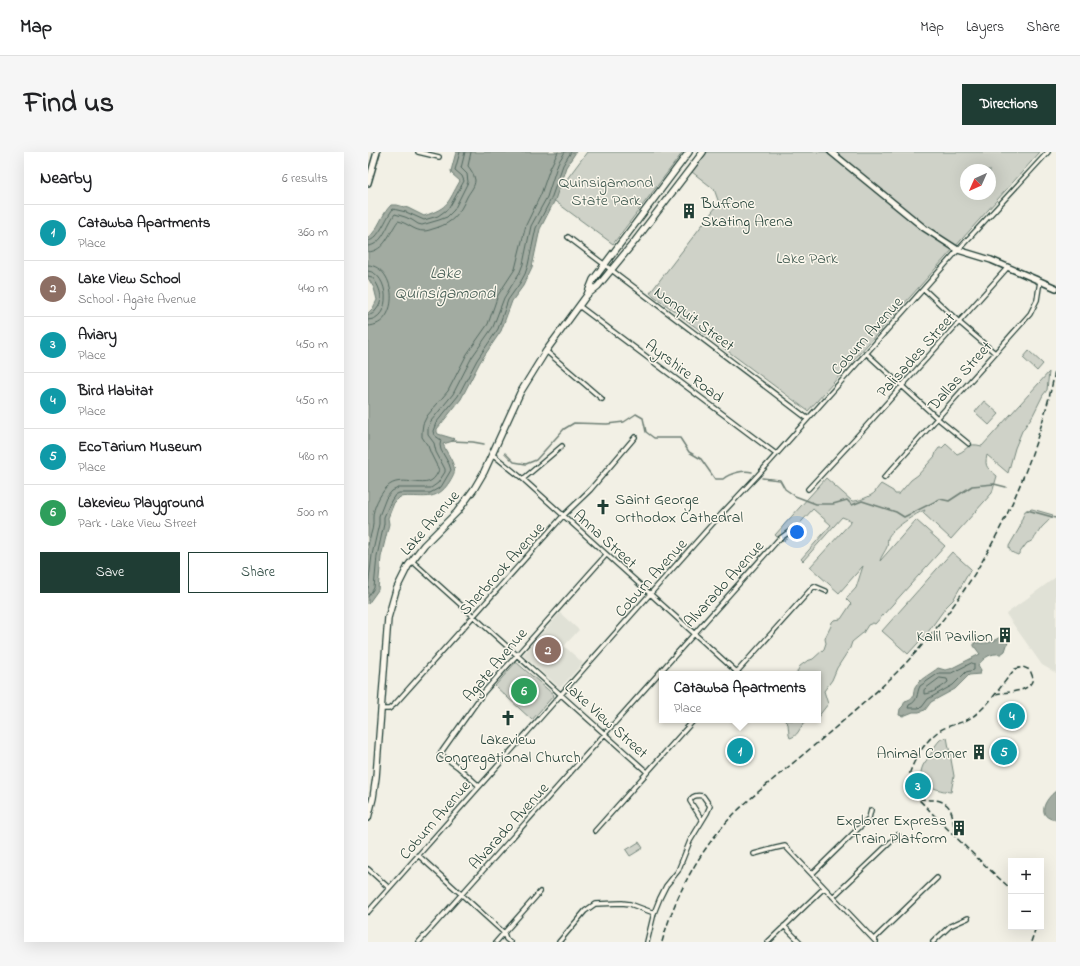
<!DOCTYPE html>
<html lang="en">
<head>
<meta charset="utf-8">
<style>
  body { margin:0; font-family:"Indie Flower",sans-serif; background:#f6f6f6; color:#202124 }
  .controls { position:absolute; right:12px; bottom:12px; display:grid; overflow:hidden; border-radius:0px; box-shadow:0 4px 16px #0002 }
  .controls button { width:36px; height:36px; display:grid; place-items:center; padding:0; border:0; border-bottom:1px solid #e0e0e0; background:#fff; color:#202124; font:20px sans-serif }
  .compass { position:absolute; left:592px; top:12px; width:36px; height:36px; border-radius:50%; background:#fff; box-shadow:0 4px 16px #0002; rotate:225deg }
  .you { position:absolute; left:429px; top:380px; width:14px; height:14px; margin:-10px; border:3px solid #fff; border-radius:50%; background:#1a73e8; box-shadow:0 0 0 6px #1a73e833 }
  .badge { display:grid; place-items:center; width:26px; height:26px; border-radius:50%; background:#1f3d34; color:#fff; font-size:13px; font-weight:700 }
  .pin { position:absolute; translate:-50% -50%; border:2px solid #fff; box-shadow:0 1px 4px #0006 }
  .popup { position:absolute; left:291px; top:519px; width:162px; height:52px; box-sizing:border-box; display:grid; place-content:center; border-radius:0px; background:#fff; filter:drop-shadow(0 1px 3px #0005); font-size:13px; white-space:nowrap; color:#757577 }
  .popup b { font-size:15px; color:#202124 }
  .popup::after { content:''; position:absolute; left:50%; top:100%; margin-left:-8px; border:8px solid transparent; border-top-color:#fff }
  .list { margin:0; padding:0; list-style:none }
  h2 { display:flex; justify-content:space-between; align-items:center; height:52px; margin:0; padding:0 16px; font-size:17px }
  h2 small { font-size:13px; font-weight:400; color:#757577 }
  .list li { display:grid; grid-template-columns:26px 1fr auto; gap:12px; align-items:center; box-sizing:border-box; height:56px; padding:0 16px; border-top:1px solid #e0e0e0 }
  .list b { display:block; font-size:15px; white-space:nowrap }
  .list p { margin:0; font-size:13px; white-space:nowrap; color:#757577 }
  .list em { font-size:13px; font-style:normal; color:#757577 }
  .actions { display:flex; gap:8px; padding:12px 16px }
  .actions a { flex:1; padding:9px 0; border:1px solid #1f3d34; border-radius:0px; text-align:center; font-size:14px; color:#1f3d34 }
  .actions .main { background:#1f3d34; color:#fff }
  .map { position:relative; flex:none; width:688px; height:790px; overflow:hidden; border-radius:0px }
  header { display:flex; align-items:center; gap:24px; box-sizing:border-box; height:56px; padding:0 20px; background:#fff; border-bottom:1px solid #e0e0e0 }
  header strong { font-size:19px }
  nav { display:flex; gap:22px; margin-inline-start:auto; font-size:14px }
  .intro { display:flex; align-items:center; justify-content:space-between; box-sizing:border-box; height:96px; padding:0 24px }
  h1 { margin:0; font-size:28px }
  .button { padding:10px 18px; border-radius:0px; background:#1f3d34; color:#fff; font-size:14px; font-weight:700 }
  main { display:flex; gap:24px; padding:0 24px }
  aside { flex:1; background:#fff; border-radius:0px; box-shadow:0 4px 16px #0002 }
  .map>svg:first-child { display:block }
</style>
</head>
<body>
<header>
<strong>Map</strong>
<nav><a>Map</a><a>Layers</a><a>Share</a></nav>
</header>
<div class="intro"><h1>Find us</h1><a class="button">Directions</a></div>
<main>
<aside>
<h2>Nearby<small>6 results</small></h2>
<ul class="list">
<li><span class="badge" style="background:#0f9aa8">1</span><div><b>Catawba Apartments</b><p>Place</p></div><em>360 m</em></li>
<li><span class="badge" style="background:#8d6e63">2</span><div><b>Lake View School</b><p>School · Agate Avenue</p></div><em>440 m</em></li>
<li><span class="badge" style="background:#0f9aa8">3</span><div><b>Aviary</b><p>Place</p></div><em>450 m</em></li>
<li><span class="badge" style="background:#0f9aa8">4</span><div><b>Bird Habitat</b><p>Place</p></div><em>450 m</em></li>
<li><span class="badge" style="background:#0f9aa8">5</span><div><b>EcoTarium Museum</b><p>Place</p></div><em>480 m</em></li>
<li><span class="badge" style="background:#2e9e5b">6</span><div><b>Lakeview Playground</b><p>Park · Lake View Street</p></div><em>500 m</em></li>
</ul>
<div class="actions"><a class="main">Save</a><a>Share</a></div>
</aside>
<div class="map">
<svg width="688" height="790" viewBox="0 0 688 790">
  <rect width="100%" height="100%" fill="#f2f0e5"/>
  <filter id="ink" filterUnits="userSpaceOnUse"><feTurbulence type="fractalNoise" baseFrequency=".025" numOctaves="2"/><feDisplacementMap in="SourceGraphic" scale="8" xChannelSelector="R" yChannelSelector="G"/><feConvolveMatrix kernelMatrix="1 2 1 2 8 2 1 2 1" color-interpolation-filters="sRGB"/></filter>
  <g filter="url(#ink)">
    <path fill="#e0e1d6" d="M688 425V521L674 513 638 462Z
      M192 461 211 478 196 494 215 511 192 536 155 503Z"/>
    <path fill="#cfd2c8" stroke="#77887e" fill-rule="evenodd" d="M219 0H315L245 92 184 47Z
      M339 0H672L440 259 282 141 351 51 346 37 324 20ZM598 18H622V42H598Z
      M661 199 675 212 669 219 655 206Z
      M681 220 679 238 675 243 665 263 654 279 647 296 640 321 619 303C616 316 620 316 629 324L624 341 583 387 555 361 557 358C550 360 522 378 520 386 519 389 520 392 519 395 517 400 513 404 512 409L548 368 577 394 507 472 505 471 500 473 495 481 484 490 482 496 469 516 464 528 456 539 460 552 450 565V522H428L432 514 439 509 445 507 456 497 458 491 457 487 458 484 463 474 464 470 466 468 473 467 483 452 478 447 488 436 495 414 471 441 442 415 484 369 474 365 435 409 433 407 463 373 445 357 415 390 407 383 458 326 484 349C489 350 504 344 507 340 509 337 510 335 513 332L525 339 527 342H531L543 328 550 323 567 304 568 300 571 296H574L578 292 589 302C602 297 598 290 614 294Z
      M616 249 631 262 621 273 607 260Z
      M664 357 685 363C682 368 678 371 674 375 669 381 667 389 659 391L650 403C645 401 641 400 641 394L652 375 653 369 657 359Z
      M584 400 603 417 585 448 578 455 560 480 540 502 514 479Z
      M148 510 186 543 164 568 127 534Z
      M416 568H442C442 568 437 571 436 571 431 577 430 584 422 586L421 583 420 572Z
      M579 585 586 624 583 640C571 639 548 633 554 616 555 612 559 608 561 605 563 601 568 592 571 589 572 587 577 586 579 585Z
      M271 690 275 696 262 704 258 698Z"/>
    <path fill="#a2aba1" stroke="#6e7f75" d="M88 0H208L198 15 187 48 172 77 164 115 155 134 144 149 133 179 112 210 93 247 69 277V280L70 282 87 287 85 289 75 292C78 300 84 307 86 315 88 320 84 325 82 329 68 352 53 342 32 345L26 351 20 366 21 372 13 405 10 438 0 452V161L5 156 9 148 6 136 0 126V86C11 77 13 63 23 53H29L40 56 56 64C82 55 79 51 92 29L84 22 83 19Z
      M633 485 637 486 640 490 637 499 633 502C622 501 617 505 610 513L613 518 612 522 601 523 587 537 563 550 557 558 551 560H545L535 564 531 563 532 557 535 554 537 549C551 545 542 540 549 532 554 526 564 521 570 516L577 518 582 517 612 502 606 494V490C616 493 624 491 633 485Z
      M688 639V668C667 665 677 647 688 639Z"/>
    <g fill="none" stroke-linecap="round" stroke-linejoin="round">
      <path stroke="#536960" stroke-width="1" d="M0 89C11 88 18 65 25 57L38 60 56 68 70 64 81 56 96 29 94 24 87 18 92 0
        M0 94C15 93 19 72 27 62L37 65 44 68 50 72 54 73 71 68 79 65 86 58 100 30 99 22 93 16 97 0
        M0 100C17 99 21 81 30 69 40 71 46 79 56 79 60 79 64 77 68 76 86 70 91 62 99 45 102 39 107 35 107 28 106 22 103 18 100 14L103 0
        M0 113C29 114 33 173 0 174
        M0 119C21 121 25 167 0 168
        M0 124 4 125C12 135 17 148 8 158 6 161 4 163 0 163
        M0 393C1 386 5 378 5 372 5 370 5 368 5 365 5 356 12 342 19 335 32 322 54 336 64 328 67 326 69 322 71 318L63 302 60 294 54 285V279L55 272 59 264 80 239 99 202 120 172 130 143 147 117 158 73 173 42 182 16 190 0
        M0 436 4 403 11 372V364L18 346 24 339 30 336H63L70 331 77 320V317L68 300 66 291 60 283V276L63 269 85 242 104 205 125 175 136 146 152 120 155 112 163 74 179 45 190 11 197 0
        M0 445 6 436 9 404 16 372V365L23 349 27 343 31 341H62L73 335 83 318 81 312 73 298 72 293 73 288 66 283 65 279 68 271 90 244 109 208 130 177 140 148 152 131 157 122 160 113 168 76 183 47 195 13 203 0
        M604 511 606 512V518L598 520 585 533 560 547 554 555 550 556H540L541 553C551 549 548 542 552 534L571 521H583Z
        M572 526 579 527 580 530C574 535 564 542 556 542V538Z"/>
      <path stroke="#6e7f75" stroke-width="1.5" d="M84 289 105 290 116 292
        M137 301 146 310 158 312 168 308 196 277 206 271 239 272 256 270 268 262 275 266 278 280 286 286H312L321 300 333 307 347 327H355C362 321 375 318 384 320
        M394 326 412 328 417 337 427 344 448 352H465L479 348 484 353 494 349 528 360 536 365 572 347 581 349 604 334 626 332 638 335
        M659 358 688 366"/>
      <defs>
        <path id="minor" d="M50 0 71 5
          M200 85 440 267
          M556 137 592 171 627 201
          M211 154 408 302
          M178 199 234 247
          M498 201 569 266 601 292
          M124 302 155 327 371 522
          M516 326 662 162 669 148 672 129
          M155 327 194 294
          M440 337 493 280 640 115
          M44 409 279 620
          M367 522 446 434 458 439
          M13 557H21L27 552 195 364 222 338 267 285
          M111 634 90 615 72 602 116 540 238 403
          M227 679 326 568
          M386 702 408 696 417 694 508 790
          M50 703 136 781 138 787 142 790
          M0 717 21 736
          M444 722 501 666 503 658
          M465 745 530 683
          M0 760 346 370 390 323 590 98 680 0
          M416 774 432 790
          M506 787 569 726
          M51 790 410 388 425 377
          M128 790 172 740
          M191 790 217 759 227 752 254 751 262 752 286 761
          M279 790 286 761 292 746 298 734 310 719 322 689 339 661 342 654 335 644C330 643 324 643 322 649L334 668
          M400 790 456 736
          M565 790 582 774 600 766"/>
        <path id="secondary" d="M463 0 556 76 590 98 623 108 688 136
          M0 31 9 0"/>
        <path id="primary" d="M219 143 225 128 321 0
          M0 666 5 646 8 625 20 466 28 438 40 414 56 393 89 360 106 337 116 320 152 241 178 199 219 143 230 134 267 89 335 0"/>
      </defs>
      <use href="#minor" stroke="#1f3d34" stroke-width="6"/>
      <use href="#secondary" stroke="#1f3d34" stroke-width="8"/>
      <use href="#primary" stroke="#1f3d34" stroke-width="8"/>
      <use href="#minor" stroke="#fbf7ec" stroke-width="3.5"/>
      <use href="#secondary" stroke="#fbf7ec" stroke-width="5"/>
      <use href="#primary" stroke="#fbf7ec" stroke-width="5.5"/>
      <path stroke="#1f3d34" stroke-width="1.5" stroke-dasharray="6 3" stroke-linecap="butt" d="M627 542C639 539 662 542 665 526L662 518 655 515 647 517C633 533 622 553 604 565 593 573 577 572 566 583 556 591 537 620 541 633 544 643 555 651 562 659 588 686 615 712 643 737
        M551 646C558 649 565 647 572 649 589 655 583 672 588 685
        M294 790C307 743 331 699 365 663 382 646 401 631 419 616 454 587 489 558 522 527 608 444 664 332 688 215
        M663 790 668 775"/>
    </g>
  </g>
  <defs>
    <symbol id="building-bare" viewBox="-9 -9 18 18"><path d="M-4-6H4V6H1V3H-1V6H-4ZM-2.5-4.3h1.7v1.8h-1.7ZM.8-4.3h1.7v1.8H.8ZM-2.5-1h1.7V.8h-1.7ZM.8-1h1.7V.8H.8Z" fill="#1f3d34" stroke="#fbf7ec" stroke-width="2.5" paint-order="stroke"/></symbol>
    <symbol id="church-bare" viewBox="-9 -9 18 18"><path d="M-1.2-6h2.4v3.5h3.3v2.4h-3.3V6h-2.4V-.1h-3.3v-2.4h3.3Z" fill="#1f3d34" stroke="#fbf7ec" stroke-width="2.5" paint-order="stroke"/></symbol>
  </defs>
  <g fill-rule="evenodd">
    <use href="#building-bare" x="310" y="48" width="22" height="22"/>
    <use href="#church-bare" x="224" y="344" width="22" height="22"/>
    <use href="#building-bare" x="626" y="472" width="22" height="22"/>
    <use href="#church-bare" x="129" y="555" width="22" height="22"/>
    <use href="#building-bare" x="600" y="589" width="22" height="22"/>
    <use href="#building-bare" x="580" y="665" width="22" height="22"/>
  </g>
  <g text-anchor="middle" stroke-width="3" stroke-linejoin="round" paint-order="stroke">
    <g font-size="16" fill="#425b52" stroke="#fbf7ec">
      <text x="238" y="35">Quinsigamond<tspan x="238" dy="18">State Park</tspan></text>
      <text x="439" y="111">Lake Park</text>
    </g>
    <g font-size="16" fill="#1f3d34" stroke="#fbf7ec" text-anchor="end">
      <text x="333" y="56" text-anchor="start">Buffone<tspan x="333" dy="18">Skating Arena</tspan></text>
      <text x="247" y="352" text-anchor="start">Saint George<tspan x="247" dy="18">Orthodox Cathedral</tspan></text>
      <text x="625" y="489">Kalil Pavilion</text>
      <text x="140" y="592" text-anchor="middle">Lakeview<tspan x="140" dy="18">Congregational Church</tspan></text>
      <text x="599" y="606">Animal Corner</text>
      <text x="579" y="673">Explorer Express<tspan x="579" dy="18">Train Platform</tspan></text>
    </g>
    <g font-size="16" fill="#1f3d34" stroke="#fbf7ec">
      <text transform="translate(327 166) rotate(37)" y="6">Nonquit Street</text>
      <text transform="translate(498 183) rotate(-48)" y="6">Coburn Avenue</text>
      <text transform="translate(547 202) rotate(-48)" y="6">Palisades Street</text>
      <text transform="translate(317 218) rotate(37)" y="6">Ayrshire Road</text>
      <text transform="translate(591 223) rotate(-48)" y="6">Dallas Street</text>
      <text transform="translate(61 370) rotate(-49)" y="6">Lake Avenue</text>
      <text transform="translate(238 386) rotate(42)" y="6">Anna Street</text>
      <text transform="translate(133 416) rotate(-48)" y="6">Sherbrook Avenue</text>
      <text transform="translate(282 425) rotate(-48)" y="6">Coburn Avenue</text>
      <text transform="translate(355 431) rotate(-48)" y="6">Alvarado Avenue</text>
      <text transform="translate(126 512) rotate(-50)" y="6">Agate Avenue</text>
      <text transform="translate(239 567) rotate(42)" y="6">Lake View Street</text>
      <text transform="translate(66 667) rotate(-49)" y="6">Coburn Avenue</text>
      <text transform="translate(140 673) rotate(-48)" y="6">Alvarado Avenue</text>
    </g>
    <g font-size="17" font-style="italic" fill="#465e55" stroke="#fbf7ec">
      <text x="77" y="126">Lake<tspan x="77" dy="20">Quinsigamond</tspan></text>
    </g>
  </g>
</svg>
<div class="controls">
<button>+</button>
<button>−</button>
</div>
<svg class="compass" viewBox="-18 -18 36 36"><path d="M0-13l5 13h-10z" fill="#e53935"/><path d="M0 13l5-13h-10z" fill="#757577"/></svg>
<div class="you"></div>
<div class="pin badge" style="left:372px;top:599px;background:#0f9aa8">1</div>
<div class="popup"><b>Catawba Apartments</b>Place</div>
<div class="pin badge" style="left:180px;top:498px;background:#8d6e63">2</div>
<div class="pin badge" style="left:550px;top:634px;background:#0f9aa8">3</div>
<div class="pin badge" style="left:644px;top:564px;background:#0f9aa8">4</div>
<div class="pin badge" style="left:636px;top:600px;background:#0f9aa8">5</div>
<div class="pin badge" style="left:156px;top:539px;background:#2e9e5b">6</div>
</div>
</main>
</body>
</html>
